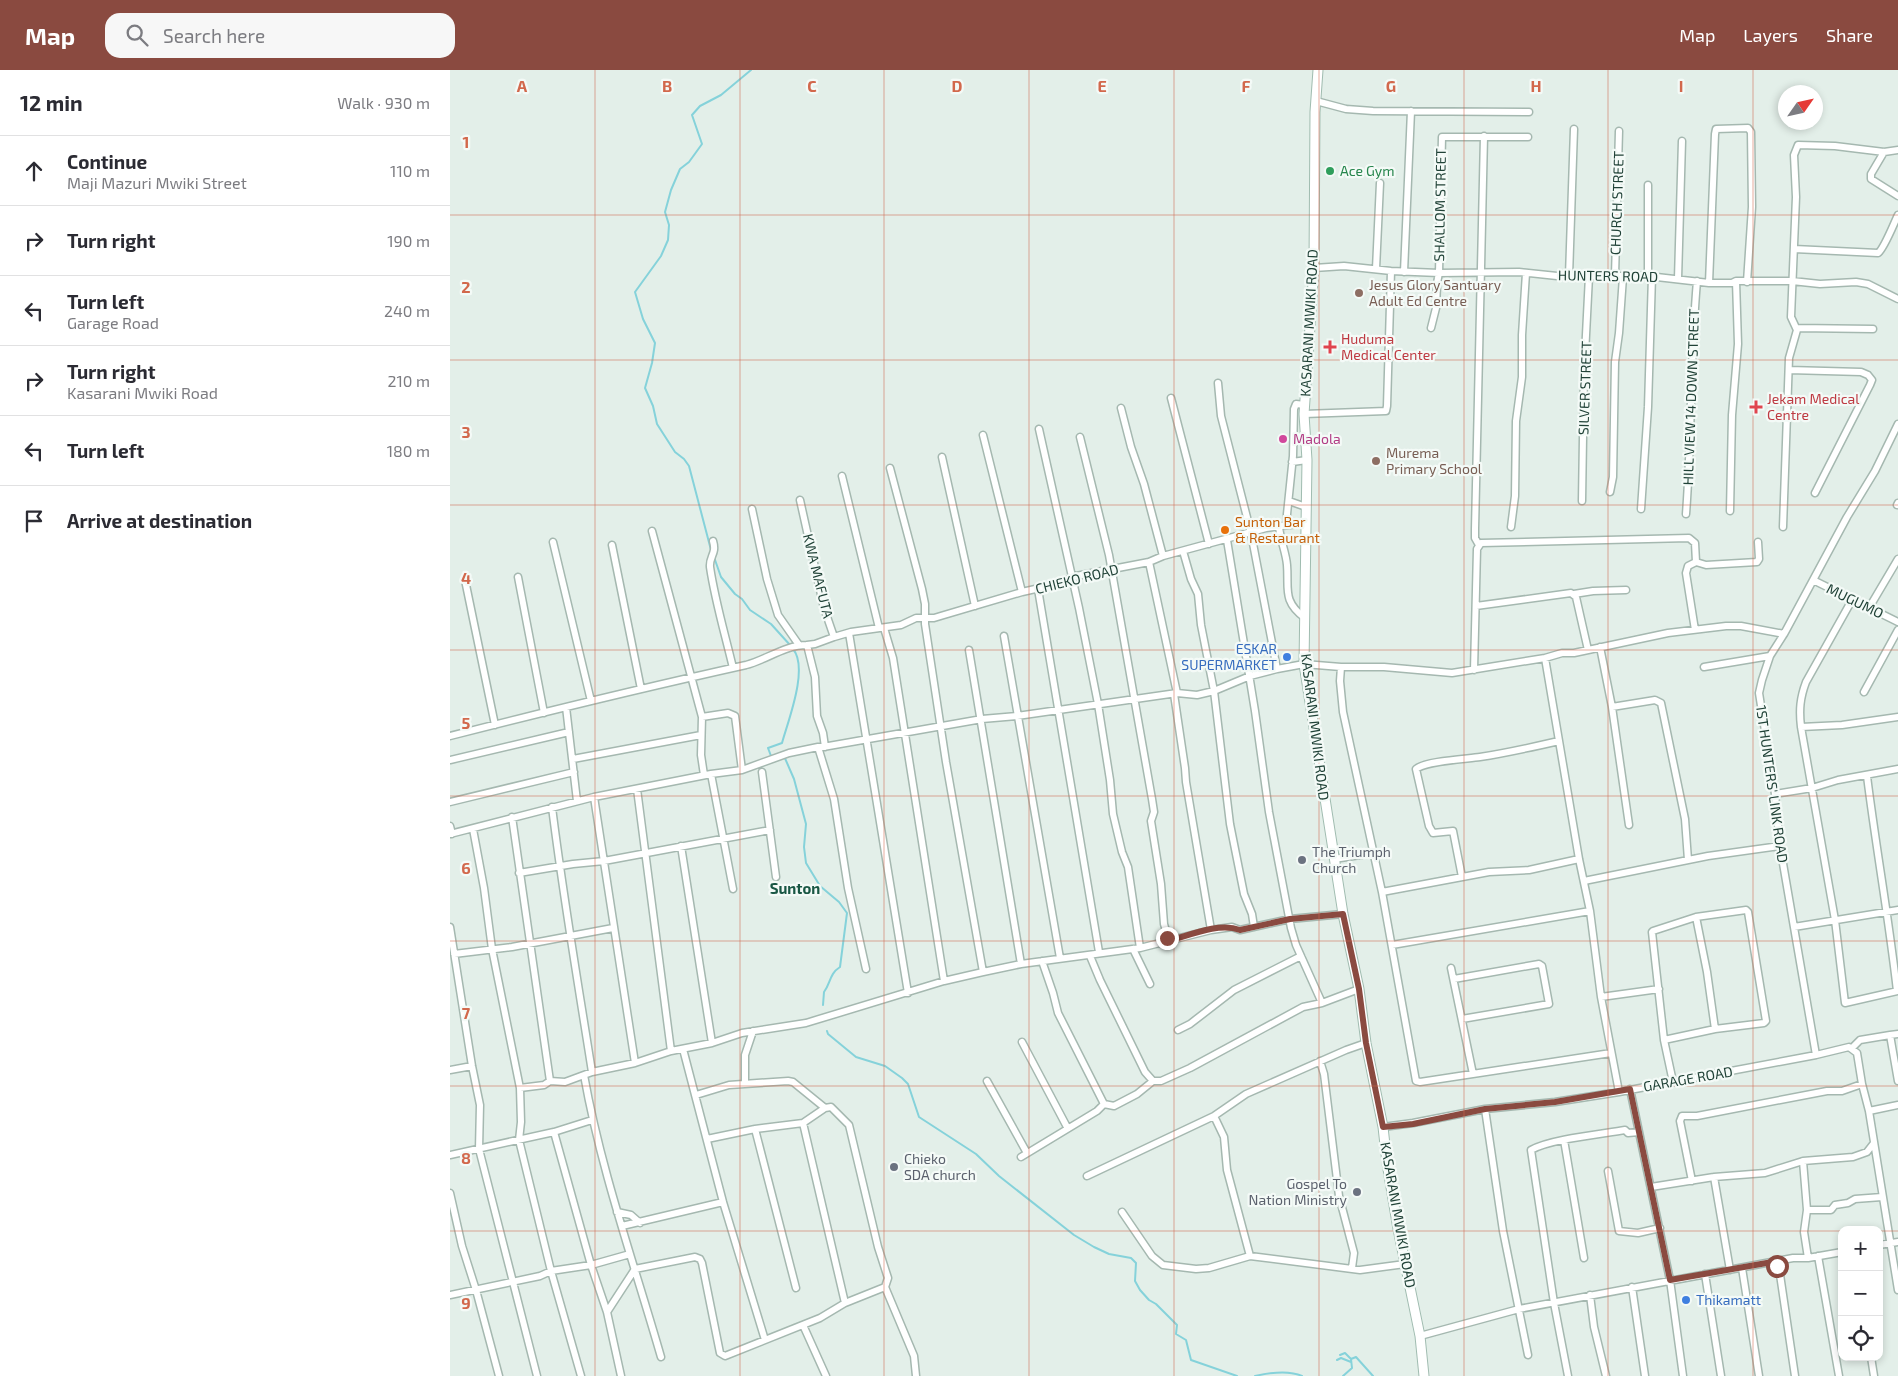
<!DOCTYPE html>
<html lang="en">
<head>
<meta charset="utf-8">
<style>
  body { margin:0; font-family:"Exo 2",sans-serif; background:#f7f7f7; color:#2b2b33 }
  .controls { position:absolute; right:15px; bottom:15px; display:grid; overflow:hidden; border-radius:10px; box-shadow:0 2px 8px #0003 }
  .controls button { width:45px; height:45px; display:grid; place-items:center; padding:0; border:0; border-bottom:1px solid #e1e1e2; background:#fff; color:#2b2b33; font:25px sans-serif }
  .compass { position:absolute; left:1328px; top:15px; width:45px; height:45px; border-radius:50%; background:#fff; box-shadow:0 2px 8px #0003; rotate:56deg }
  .stop { position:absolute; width:15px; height:15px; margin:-11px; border:4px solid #8a4a40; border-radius:50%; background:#fff }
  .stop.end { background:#8a4a40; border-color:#fff; box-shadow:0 1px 5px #0008 }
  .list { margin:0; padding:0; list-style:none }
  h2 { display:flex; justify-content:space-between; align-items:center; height:65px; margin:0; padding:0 20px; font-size:21px }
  h2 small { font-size:16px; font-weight:400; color:#7c7c81 }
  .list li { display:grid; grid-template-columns:32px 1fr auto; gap:15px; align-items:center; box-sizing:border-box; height:70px; padding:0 20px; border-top:1px solid #e1e1e2 }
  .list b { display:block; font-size:19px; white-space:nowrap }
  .list p { margin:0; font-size:16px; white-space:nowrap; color:#7c7c81 }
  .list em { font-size:16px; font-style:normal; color:#7c7c81 }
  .icon { flex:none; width:28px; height:28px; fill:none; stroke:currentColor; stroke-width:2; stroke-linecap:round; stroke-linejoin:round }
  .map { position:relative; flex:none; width:1448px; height:1306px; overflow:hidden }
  header { display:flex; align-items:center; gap:30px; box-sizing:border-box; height:70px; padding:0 25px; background:#8a4a40; color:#fff }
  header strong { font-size:24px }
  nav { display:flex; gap:28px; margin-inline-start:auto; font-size:18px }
  .search { width:350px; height:45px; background:#f7f7f7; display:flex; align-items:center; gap:12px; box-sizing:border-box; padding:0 18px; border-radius:15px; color:#7c7c81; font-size:19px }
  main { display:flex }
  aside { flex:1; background:#fff }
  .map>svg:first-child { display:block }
</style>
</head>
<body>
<header>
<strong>Map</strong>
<div class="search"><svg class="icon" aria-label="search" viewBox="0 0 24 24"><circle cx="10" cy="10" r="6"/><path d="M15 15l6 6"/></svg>Search here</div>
<nav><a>Map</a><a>Layers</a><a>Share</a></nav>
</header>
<main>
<aside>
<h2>12 min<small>Walk · 930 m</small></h2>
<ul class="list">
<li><svg class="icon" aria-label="ahead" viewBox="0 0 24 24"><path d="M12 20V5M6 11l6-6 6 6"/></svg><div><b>Continue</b><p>Maji Mazuri Mwiki Street</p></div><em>110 m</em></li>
<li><svg class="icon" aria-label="right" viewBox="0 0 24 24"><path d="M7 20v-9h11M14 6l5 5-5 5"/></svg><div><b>Turn right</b></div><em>190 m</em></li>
<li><svg class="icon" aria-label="left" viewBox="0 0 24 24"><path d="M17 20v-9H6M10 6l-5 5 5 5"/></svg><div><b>Turn left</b><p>Garage Road</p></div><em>240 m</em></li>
<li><svg class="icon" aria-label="right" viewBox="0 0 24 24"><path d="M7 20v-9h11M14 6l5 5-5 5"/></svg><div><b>Turn right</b><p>Kasarani Mwiki Road</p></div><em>210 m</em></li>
<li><svg class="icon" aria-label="left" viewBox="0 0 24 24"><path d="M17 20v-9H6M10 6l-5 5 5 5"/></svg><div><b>Turn left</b></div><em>180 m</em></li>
<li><svg class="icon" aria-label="arrive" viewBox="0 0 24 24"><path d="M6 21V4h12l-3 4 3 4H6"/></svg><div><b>Arrive at destination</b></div></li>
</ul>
</aside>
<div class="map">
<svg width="1448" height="1306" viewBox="0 0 1448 1306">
  <rect width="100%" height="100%" fill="#e3efe9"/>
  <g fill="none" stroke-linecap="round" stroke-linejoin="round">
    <path stroke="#85d2da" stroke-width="2" d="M261 480 239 396 234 389 225 382 207 354 203 336 195 318 202 293 205 273 193 249 185 222 211 186 218 170 219 155 215 142 221 120 230 99 239 92 252 74 242 45 250 36 271 25 301 0
      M264 487 271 507 285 524 292 529 300 540 321 554 340 575
      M321 686 318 678 332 673C338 651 359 598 343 579
      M334 686 344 709 356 754 354 777 356 793 370 816 389 832 397 843 390 897C379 904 381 913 374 922L373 935
      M377 961 378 964 406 987 435 996 452 1008 458 1014 469 1047 526 1084 549 1106 624 1165 644 1177 659 1184 681 1188 686 1193 685 1211 690 1220 699 1230 706 1234 727 1255 726 1264 736 1270 741 1290 787 1306
      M890 1285 895 1283 901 1289
      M887 1290 891 1288 901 1292
      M805 1306C818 1303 839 1300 852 1306
      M893 1306 902 1298 901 1289 906 1287 923 1306"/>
    <defs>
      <path id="minor" d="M866 31 896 39 923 41 1079 42
        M1434 82 1421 104V109L1448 126
        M1198 115V206
        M1344 179 1428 183C1434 179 1444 153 1448 145
        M864 198 894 196 941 201 989 203 1069 202 1107 206H1198L1259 213H1282L1286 211H1342L1370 214 1406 212 1418 214 1448 229
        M926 199 930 113
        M954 202 961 41
        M1119 206 1124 59
        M1165 206 1169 61
        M1228 209 1232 71
        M1259 213 1265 64 1266 59 1298 58 1301 62 1302 137 1297 212
        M981 258 986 238 987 213 989 203 992 67H1078
        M1347 258 1423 259
        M1339 300 1411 302 1418 305 1422 310 1420 315 1365 423
        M768 313 771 346 801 463 827 599
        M721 328 759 474
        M671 338 681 377 694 414 713 486
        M854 344 936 341 937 336 941 201
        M589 359 629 538 648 634 660 710 663 744 672 782 678 797 690 878
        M533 365 572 522
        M630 367 659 485 702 729 704 742 701 751 711 814 714 854 719 871
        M492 387 525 536
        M842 392 857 390
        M440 398 472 519 475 534V554L496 692 533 902
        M392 406 429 558
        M1160 422 1163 407 1165 292 1169 263 1173 207
        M350 430 374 538 384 567 401 562 451 555 466 548H484L494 545 572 522 612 513 621 507 699 492 713 486 816 458 856 453
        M839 431 856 437
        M1132 431 1134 304 1139 206
        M1447 435 1448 433
        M302 439 317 509 328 545 349 575
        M1191 439 1198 337 1202 206
        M1280 441 1282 345 1288 274 1286 211
        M1236 444C1242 366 1240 289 1247 211
        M837 455V444L843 386 844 339 846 334 855 335
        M829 456C830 470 836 482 837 495 839 519 832 531 855 548
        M1061 457 1065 426 1066 351 1072 307V265L1076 203
        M1333 457 1339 288 1347 260 1341 247 1346 127 1344 85 1348 75 1385 76 1434 82 1448 80
        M202 461 252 647 251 685 254 705
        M777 470 805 641 819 742 841 858 846 875 872 933
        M263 471C267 484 259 486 260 497 265 531 275 564 283 598
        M103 472 141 631
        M162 475 191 619
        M1029 475 1025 468V459L1034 66
        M733 481 741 509 748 524 751 555 764 621 780 754 794 824 802 844 804 857
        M699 492 727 623
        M1246 492 1256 495 1307 492 1309 489 1308 472
        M68 507 94 643
        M15 510 45 655
        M1363 510 1448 552
        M588 519 649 882
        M1124 524 1143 521 1176 520
        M1402 530 1356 612C1350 628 1349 640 1351 657L1385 850 1395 933 1448 921
        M1026 536 1121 523 1126 527 1138 580
        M1419 538 1448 489
        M434 558 443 588 494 911
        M399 563 458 923
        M554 566 610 888
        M1150 577 1162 637 1179 755
        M519 580 571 894
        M1095 588 1129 789 1140 841 1151 927 1169 1022
        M891 597 890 611 893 642 932 822 966 1011 970 1012 1161 983
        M1254 597 1320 586
        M1024 600 1027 479 1031 473 1239 468 1245 473 1246 492 1238 496 1236 503 1245 560
        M1414 622 1448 560
        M724 624 735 698 736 712 761 860
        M116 637 127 731
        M1162 637 1205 630 1211 633 1235 749 1238 790
        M252 647 278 643 285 646 292 700
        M1351 657 1392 655 1448 647
        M0 666C98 641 197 617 296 595 316 590 335 575 357 575
        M368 677 384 729 398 818 416 899
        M375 677 373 663 367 646 365 607 357 575 365 574 384 567
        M123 689 251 665
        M0 690 119 662
        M312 702 326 807
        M261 704 283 819
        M1417 706C1426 778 1439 849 1447 921
        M187 719 221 981
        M1325 724 1362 718 1388 710 1448 699
        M144 727 185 993
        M0 732 124 702
        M102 737C113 826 128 913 142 1002
        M62 747 100 1011
        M0 756 2 764
        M23 759 34 818 42 879 70 1018
        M0 764 144 727 261 704 292 700 339 683 368 677H373L532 649 567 646 727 623 747 625 764 621 800 606 827 599 854 594 891 597H934L1002 603 1095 588 1112 583H1124L1218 563 1276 556H1291L1334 564
        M231 776 262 973
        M884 789 923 783
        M69 803 123 794 154 791 320 760
        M1012 807 1003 761 983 763 979 756 966 699C975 691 1016 689 1030 687 1056 683 1083 677 1109 671
        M1134 811 1258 786 1330 776
        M932 822 1039 802 1079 800 1129 789
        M0 857 22 996 30 1035 29 1079 87 1306
        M1344 857 1448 840
        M942 875 1140 841
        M683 879 700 914
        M4 884 62 877 163 858
        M640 886 650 910 695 1002 703 1011H711L740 998 853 937 872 933 909 919
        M1001 898 1023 1004
        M1004 909 1089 894 1092 896 1099 934 1012 949
        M1151 927 1209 919
        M728 960 740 954 784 920 851 886
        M1448 964 1440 965 1448 1011
        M1214 970 1265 959
        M572 972 617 1057
        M1402 978 1410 970 1440 965
        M233 979 273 1132 315 1270
        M1366 985 1330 776 1325 724 1309 623 1312 610 1320 586 1334 564 1397 447 1425 401 1448 354
        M870 991 874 1004 889 1126 904 1183 902 1198
        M0 1000 22 996
        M134 1005C151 1101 184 1193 211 1287
        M537 1011 577 1083
        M1223 1012 1214 970 1202 862 1203 861 1246 847 1296 840 1298 842 1316 951 1314 953 1265 959 1257 902 1246 847
        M295 1013V985L303 961
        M1180 1019 1220 1210 1233 1306
        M246 1025 279 1015 338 1011 343 1012 375 1038
        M654 1034 664 1036 687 1024 703 1011
        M1035 1039 1053 1161 1078 1285
        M1419 1041 1448 1035
        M764 1046 774 1067 777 1100 800 1186
        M353 1053 395 1233
        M933 1057 963 1053 1035 1039 1105 1032 1169 1022 1366 985 1399 977 1407 983 1412 1014 1419 1041 1448 1220
        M305 1059 346 1218
        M104 1062 141 1195 157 1242 171 1306
        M1114 1070 1134 1188
        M0 1085 104 1062 142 1050
        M571 1087 647 1041 654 1034 608 943 603 923 592 891
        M1353 1091 1357 1140 1354 1162 1358 1188
        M1158 1101 1169 1161 1188 1163 1210 1158
        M637 1106 764 1046 796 1024 896 980 916 973
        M1264 1107 1280 1200
        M1242 1111 1230 1051 1232 1046H1247L1377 1021H1392L1412 1014
        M1201 1117 1264 1107 1315 1103 1353 1091 1403 1087 1417 1082 1424 1073
        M0 1123 12 1176 26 1220 49 1306
        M1357 1140H1381L1385 1135 1398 1133 1405 1129 1432 1127
        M167 1142 181 1145 190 1153
        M672 1142 702 1186 713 1195 746 1199 759 1198 800 1186 910 1200 955 1194
        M172 1156 273 1132
        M1429 1175 1448 1172
        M1368 1186 1389 1306
        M1328 1191 1345 1306
        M1292 1198 1309 1306
        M1255 1204 1271 1306
        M435 1217 464 1286 466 1306
        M1182 1217 1195 1306
        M0 1225 90 1206 101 1201 141 1195 180 1184
        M1140 1225 1144 1257 1156 1306
        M157 1242 185 1199 245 1187 250 1189 252 1193 270 1283 275 1286 370 1248 395 1233 435 1217 438 1208 428 1177 399 1055 381 1037 375 1038 353 1053 305 1059 257 1069
        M353 1255 376 1306
        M970 1266 1069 1239 1343 1188H1358L1392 1182
        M1421 1287 1424 1306
        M131 1306 101 1201 69 1070 71 1052 70 1018 94 1015 100 1011 115 1012 142 1002 185 993 221 981 262 973 292 963 356 953 494 911 533 902 571 894 690 878 761 860 782 857 790 860 840 849 893 844
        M1118 1306 1104 1233 1081 1080C1100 1069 1152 1064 1175 1060L1178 1063 1189 1062"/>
      <path id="secondary" d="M868 0 865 42 864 198 854 344 857 390 854 594 893 844 909 919 916 973 933 1057 937 1093 948 1159 970 1266 974 1306"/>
    </defs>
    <use href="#minor" stroke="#a5b8b0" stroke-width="9"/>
    <use href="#secondary" stroke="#a0bcb0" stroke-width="11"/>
    <use href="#minor" stroke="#fff" stroke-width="6"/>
    <use href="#secondary" stroke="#fff" stroke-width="9"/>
  </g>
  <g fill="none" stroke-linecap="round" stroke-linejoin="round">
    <path stroke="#8a4a40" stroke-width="6" d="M717 868 719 871C740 865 769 852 790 860L840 849 893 844 909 919 916 973 933 1057 963 1054 1035 1039 1105 1032 1180 1019 1220 1210 1328 1191 1327 1196"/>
  </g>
  <path fill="none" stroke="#d2684c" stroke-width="1" stroke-opacity="0.55" d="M145 0V1306M290 0V1306M434 0V1306M579 0V1306M724 0V1306M869 0V1306M1014 0V1306M1158 0V1306M1303 0V1306M0 145H1448M0 290H1448M0 435H1448M0 580H1448M0 726H1448M0 871H1448M0 1016H1448M0 1161H1392M1429 1161H1448"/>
  <circle fill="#2e9e5b" stroke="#f4faf7" stroke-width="2" cx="880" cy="101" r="5"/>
  <g fill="#8d6e63" stroke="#f4faf7" stroke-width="2">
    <circle cx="909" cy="223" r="5"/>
    <circle cx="926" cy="391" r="5"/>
  </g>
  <g fill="#e0444e" stroke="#f4faf7" stroke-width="2">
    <path d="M877.5 269.5h5v5h5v5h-5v5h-5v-5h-5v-5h5z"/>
    <path d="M1303.5 329.5h5v5h5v5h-5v5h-5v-5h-5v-5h5z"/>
  </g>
  <circle fill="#d1479c" stroke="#f4faf7" stroke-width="2" cx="833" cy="369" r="5"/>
  <circle fill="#e8710a" stroke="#f4faf7" stroke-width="2" cx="775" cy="460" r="5"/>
  <g fill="#3f7fe0" stroke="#f4faf7" stroke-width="2">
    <circle cx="837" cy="587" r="5"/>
    <circle cx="1236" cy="1230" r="5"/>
  </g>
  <g fill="#6b7280" stroke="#f4faf7" stroke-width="2">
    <circle cx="852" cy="790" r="5"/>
    <circle cx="444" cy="1097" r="5"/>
    <circle cx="907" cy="1122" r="5"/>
  </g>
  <g text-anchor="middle" stroke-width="4.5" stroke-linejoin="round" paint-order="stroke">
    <g font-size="14" fill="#27864d" stroke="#f4faf7" text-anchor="start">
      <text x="890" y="106">Ace Gym</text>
    </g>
    <g font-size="14" fill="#204237" stroke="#f4faf7">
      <text transform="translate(1167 133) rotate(-88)" y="5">CHURCH STREET</text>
      <text transform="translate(990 135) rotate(-89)" y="5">SHALLOM STREET</text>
      <text transform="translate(1158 206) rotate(1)" y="5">HUNTERS ROAD</text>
      <text transform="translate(859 253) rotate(-87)" y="5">KASARANI MWIKI ROAD</text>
      <text transform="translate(1135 318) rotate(-88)" y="5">SILVER STREET</text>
      <text transform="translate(1241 327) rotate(-88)" y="5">HILL VIEW 14 DOWN STREET</text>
      <text transform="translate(368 506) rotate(76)" y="5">KWA MAFUTA</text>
      <text transform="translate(627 509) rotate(-14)" y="5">CHIEKO ROAD</text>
      <text transform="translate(1405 531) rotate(26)" y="5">MUGUMO</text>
      <text transform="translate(865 657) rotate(83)" y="5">KASARANI MWIKI ROAD</text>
      <text transform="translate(1322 714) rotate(82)" y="5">1ST HUNTERS' LINK ROAD</text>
      <text transform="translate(1238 1009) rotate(-10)" y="5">GARAGE ROAD</text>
      <text transform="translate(948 1145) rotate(80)" y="5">KASARANI MWIKI ROAD</text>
    </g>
    <g font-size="14" fill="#785e54" stroke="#f4faf7" text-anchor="start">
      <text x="919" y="220">Jesus Glory Santuary<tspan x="919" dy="16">Adult Ed Centre</tspan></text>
      <text x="936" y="388">Murema<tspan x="936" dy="16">Primary School</tspan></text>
    </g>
    <g font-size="14" fill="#be3a42" stroke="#f4faf7" text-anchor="start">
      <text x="891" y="274">Huduma<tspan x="891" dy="16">Medical Center</tspan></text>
      <text x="1317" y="334">Jekam Medical<tspan x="1317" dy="16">Centre</tspan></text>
    </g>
    <g font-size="14" fill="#b23c85" stroke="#f4faf7" text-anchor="start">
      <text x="843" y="374">Madola</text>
    </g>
    <g font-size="14" fill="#c56008" stroke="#f4faf7" text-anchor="start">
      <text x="785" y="457">Sunton Bar<tspan x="785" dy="16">&amp; Restaurant</tspan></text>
    </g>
    <g font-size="14" fill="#366cbe" stroke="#f4faf7" text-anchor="end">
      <text x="827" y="584">ESKAR<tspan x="827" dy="16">SUPERMARKET</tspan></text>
      <text x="1246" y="1235" text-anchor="start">Thikamatt</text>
    </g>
    <g font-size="14" fill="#5b616d" stroke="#f4faf7" text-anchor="start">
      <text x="862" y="787">The Triumph<tspan x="862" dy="16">Church</tspan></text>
      <text x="454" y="1094">Chieko<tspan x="454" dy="16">SDA church</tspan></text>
      <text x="897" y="1119" text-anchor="end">Gospel To<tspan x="897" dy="16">Nation Ministry</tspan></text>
    </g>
    <g font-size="15" font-weight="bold" fill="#195744" stroke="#f4faf7">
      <text x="345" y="824">Sunton</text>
    </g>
  </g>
  <g font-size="16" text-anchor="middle" font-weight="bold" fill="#d2684c" stroke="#f4faf7" stroke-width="4.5" stroke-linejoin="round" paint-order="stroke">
    <text x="72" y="22">A</text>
    <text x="217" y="22">B</text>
    <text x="362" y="22">C</text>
    <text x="507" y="22">D</text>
    <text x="652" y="22">E</text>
    <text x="796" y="22">F</text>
    <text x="941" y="22">G</text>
    <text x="1086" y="22">H</text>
    <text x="1231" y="22">I</text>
    <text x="16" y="78">1</text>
    <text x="16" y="223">2</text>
    <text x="16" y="368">3</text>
    <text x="16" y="514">4</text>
    <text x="16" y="659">5</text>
    <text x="16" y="804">6</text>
    <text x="16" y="949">7</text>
    <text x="16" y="1094">8</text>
    <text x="16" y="1239">9</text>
  </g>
</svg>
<div class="controls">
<button>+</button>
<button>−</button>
<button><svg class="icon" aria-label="locate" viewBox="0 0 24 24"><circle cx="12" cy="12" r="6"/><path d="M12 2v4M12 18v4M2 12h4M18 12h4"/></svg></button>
</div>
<svg class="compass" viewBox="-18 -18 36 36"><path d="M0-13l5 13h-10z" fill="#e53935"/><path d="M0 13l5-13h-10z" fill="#7c7c81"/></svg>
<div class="stop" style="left:1327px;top:1196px"></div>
<div class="stop end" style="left:717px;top:868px"></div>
</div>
</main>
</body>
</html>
